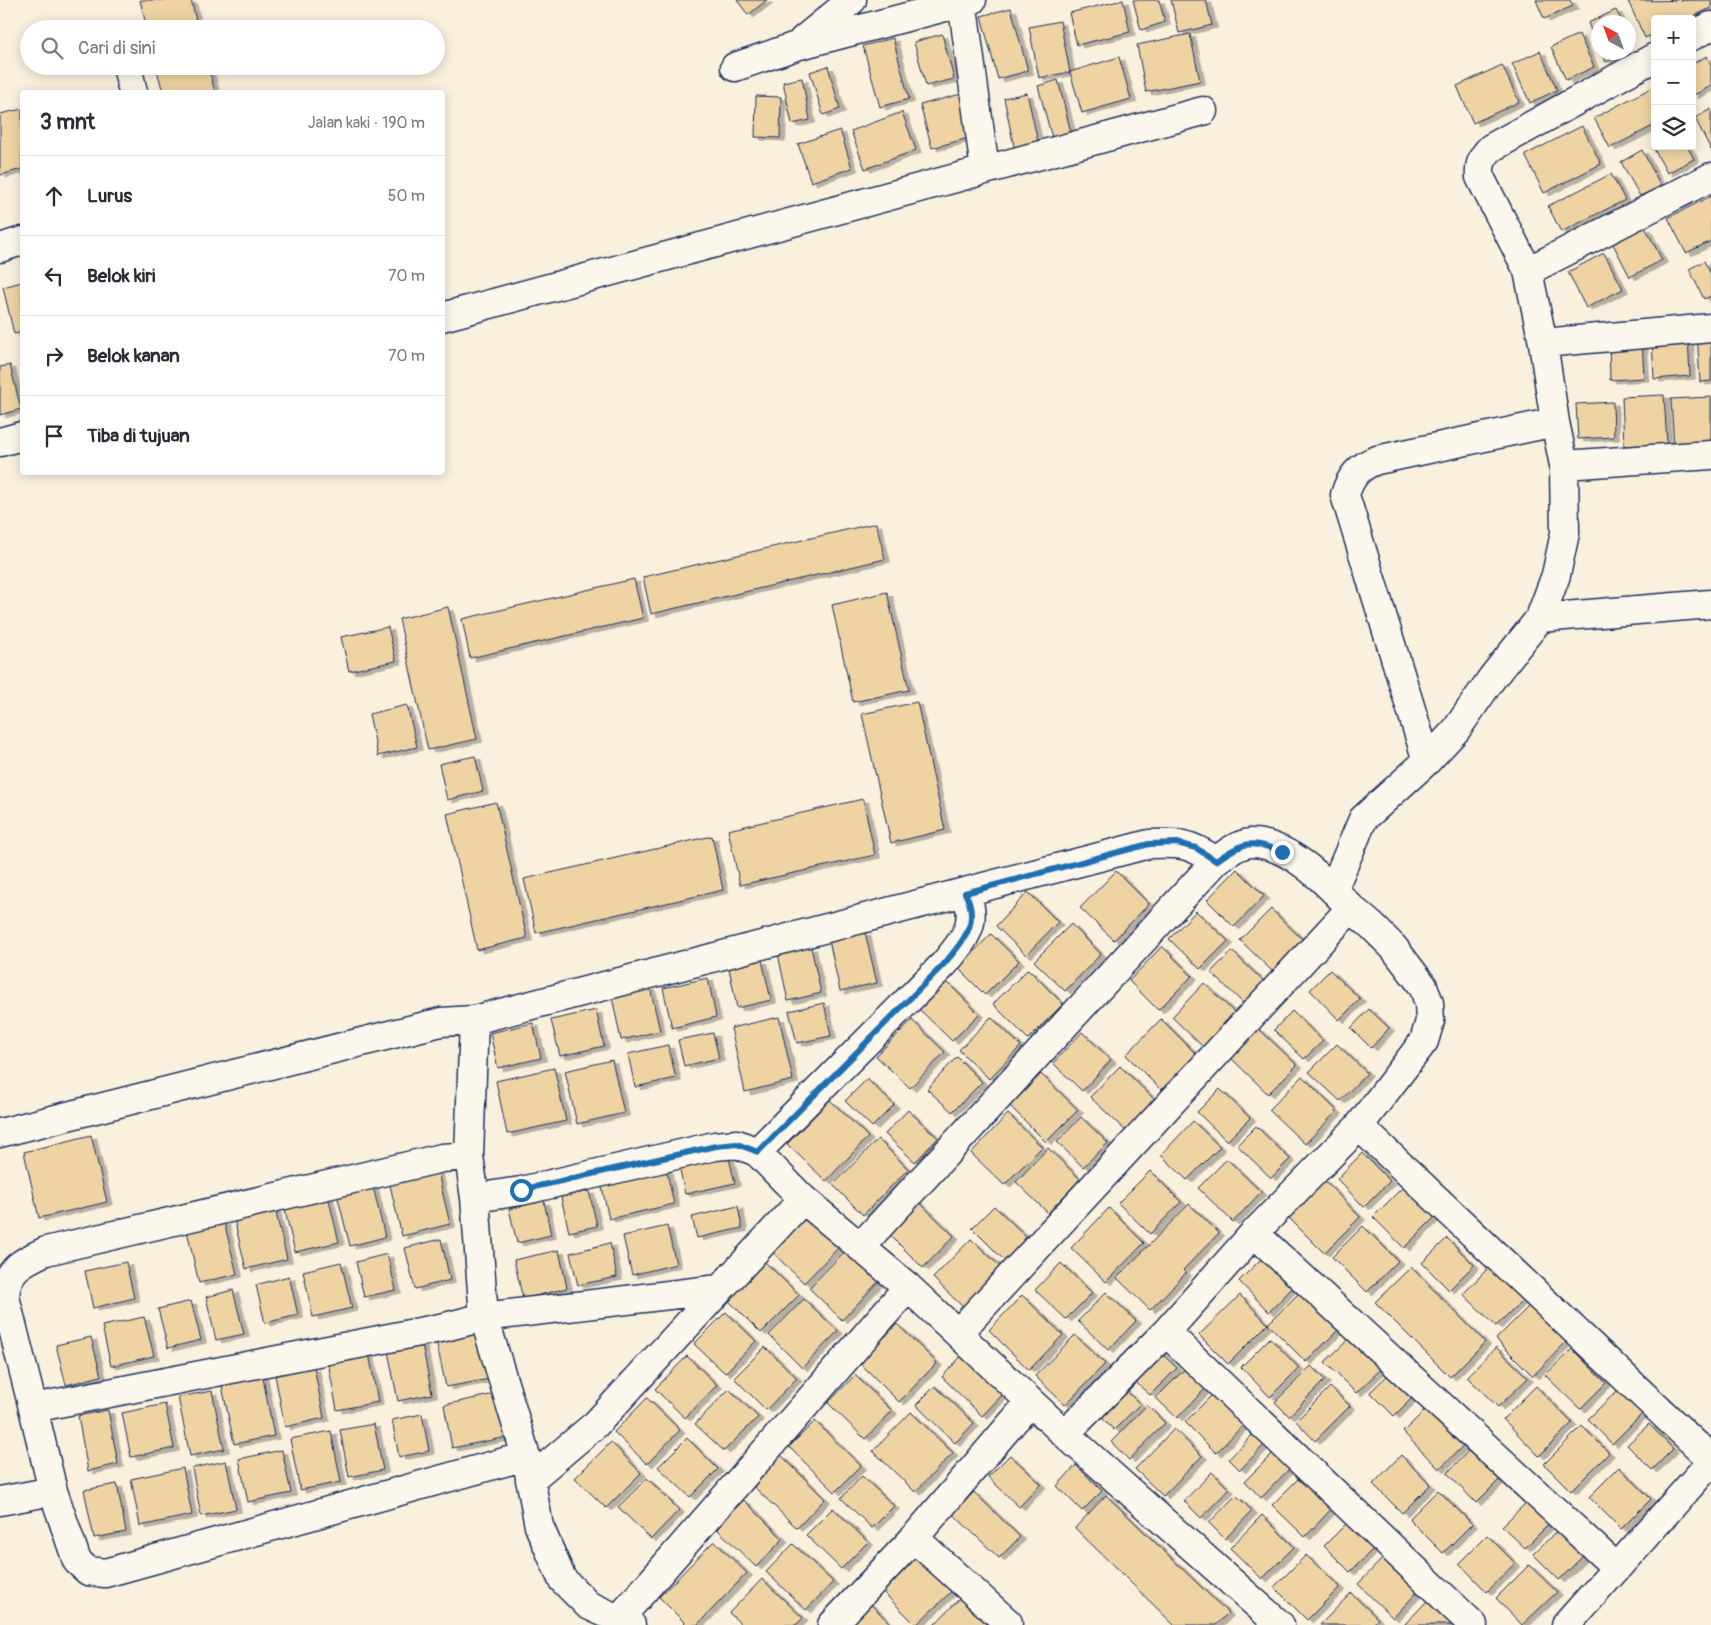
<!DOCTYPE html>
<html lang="id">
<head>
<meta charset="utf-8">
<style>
  body { margin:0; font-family:Pangolin,sans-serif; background:#f7f7f7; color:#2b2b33 }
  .controls { position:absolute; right:15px; top:15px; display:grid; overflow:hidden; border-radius:5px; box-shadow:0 2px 12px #0003 }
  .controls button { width:45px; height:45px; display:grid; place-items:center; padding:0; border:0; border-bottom:1px solid #e1e1e2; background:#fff; color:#2b2b33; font:25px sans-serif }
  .compass { position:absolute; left:1591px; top:15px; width:45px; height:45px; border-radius:50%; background:#fff; box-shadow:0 2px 12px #0003; rotate:319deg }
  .stop { position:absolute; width:15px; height:15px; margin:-11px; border:4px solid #1f6fb2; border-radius:50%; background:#fff }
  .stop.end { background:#1f6fb2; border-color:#fff; box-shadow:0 1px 5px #0008 }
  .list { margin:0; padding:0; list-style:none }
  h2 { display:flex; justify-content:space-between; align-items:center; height:65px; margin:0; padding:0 20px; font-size:21px }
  h2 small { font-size:16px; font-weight:400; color:#7c7c81 }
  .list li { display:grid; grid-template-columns:32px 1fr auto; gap:15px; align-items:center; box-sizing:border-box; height:80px; padding:0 20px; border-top:1px solid #e1e1e2 }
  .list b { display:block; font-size:19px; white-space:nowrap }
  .list em { font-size:16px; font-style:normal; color:#7c7c81 }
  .icon { flex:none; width:28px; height:28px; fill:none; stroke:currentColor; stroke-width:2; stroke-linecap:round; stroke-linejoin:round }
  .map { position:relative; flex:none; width:1711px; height:1625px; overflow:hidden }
  .search { position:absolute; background:#fff; box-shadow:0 2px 12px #0003; left:20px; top:20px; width:425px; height:55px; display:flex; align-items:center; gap:12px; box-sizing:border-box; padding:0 18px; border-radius:28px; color:#7c7c81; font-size:19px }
  .panel { position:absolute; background:#fff; box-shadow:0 2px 12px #0003; left:20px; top:90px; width:425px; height:385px; border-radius:5px }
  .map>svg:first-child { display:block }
</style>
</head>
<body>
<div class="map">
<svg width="1711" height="1625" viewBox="0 0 1711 1625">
  <defs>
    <filter id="shadow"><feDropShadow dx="5.5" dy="3" stdDeviation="0" flood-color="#0004"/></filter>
  </defs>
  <rect width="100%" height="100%" fill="#f9f0dd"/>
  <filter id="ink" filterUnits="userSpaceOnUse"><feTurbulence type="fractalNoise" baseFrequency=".02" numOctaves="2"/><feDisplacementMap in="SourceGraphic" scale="10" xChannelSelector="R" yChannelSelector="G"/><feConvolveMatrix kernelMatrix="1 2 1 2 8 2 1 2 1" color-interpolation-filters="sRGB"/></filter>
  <g filter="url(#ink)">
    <path fill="#efd3a3" stroke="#1b2f5e" filter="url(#shadow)" d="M140 0H191L198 29H147Z
      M737 0H767L748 15Z
      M1123 0 1130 32 1077 45 1069 13Z
      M1133 0H1159L1165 22 1141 30Z
      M1171 0H1206L1212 25 1179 33Z
      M1536 0H1570L1573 6 1544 19Z
      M1711 0V8L1687 19H1655V33L1645 38 1628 1Z
      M1011 8 1028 71 998 79 981 16Z
      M1616 10 1622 22H1598V46L1588 23Z
      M1060 21 1070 72 1039 78 1029 27Z
      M942 34 954 79 926 86 914 42Z
      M1190 34 1200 81 1146 92 1137 45Z
      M1579 34 1594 67 1566 80 1551 47Z
      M893 38 909 99 880 107 863 46Z
      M1540 51 1557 90 1530 103 1512 64Z
      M1601 52H1627L1606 62Z
      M1707 56 1711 65V86L1692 96V64Z
      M1119 57 1131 99 1082 113 1070 72Z
      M1502 65 1519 102 1473 123 1457 86Z
      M160 66H208L215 92H163L156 67Z
      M828 66 840 109 823 115 810 72Z
      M802 78 810 120 792 124 783 82Z
      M1058 80 1071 133 1052 138 1038 86Z
      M1655 86V125L1610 148 1594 118Z
      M1027 93 1040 151 1016 156 1004 98Z
      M961 94 972 137 932 148 920 105Z
      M756 96 781 97 780 138 755 137Z
      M22 109V169L0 175V114Z
      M1711 109V150L1695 118Z
      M902 112 916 150 865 169 851 131Z
      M1582 126 1601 164 1544 193 1525 155Z
      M840 130 852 168 811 182 798 144Z
      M1655 146H1687L1694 159 1667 173 1653 147Z
      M1642 150 1661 186 1640 196 1621 162Z
      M1611 174 1625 200 1561 232 1548 206Z
      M1711 196V241L1686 253 1668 218Z
      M1645 227 1662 260 1630 277 1613 244Z
      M1604 253 1623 289 1586 308 1568 272Z
      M1704 261 1711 274V296L1704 299 1689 269Z
      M22 282V332L14 334 3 287Z
      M1711 330V381L1700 382 1697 331Z
      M1688 336 1690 376 1654 379 1652 339Z
      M1642 339 1644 378 1610 380 1609 341Z
      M10 365 21 409 0 415V367Z
      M1664 395 1667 444 1624 446 1622 397Z
      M1711 397V444L1674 446 1671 399Z
      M1613 402 1614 437 1578 439 1576 404Z
      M876 523 885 559 651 614 643 577Z
      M634 579 643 618 470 658 462 619Z
      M887 592 909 690 853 702 832 605Z
      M448 607 477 739 428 750 399 619Z
      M388 627 396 661 349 671 341 637Z
      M917 702 945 830 891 843 862 714Z
      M407 705 417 747 378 756 369 714Z
      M475 756 483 791 447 800 439 764Z
      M863 799 875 855 740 885 728 830Z
      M496 802 527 938 477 950 447 814Z
      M712 836 723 890 536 933 524 879Z
      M1237 869 1264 896 1234 927 1207 900Z
      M1116 871 1149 904 1114 940 1080 908Z
      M1028 892 1058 922 1026 955 996 926Z
      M1271 909 1303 940 1272 971 1240 940Z
      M1196 911 1228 941 1200 969 1169 939Z
      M1071 924 1101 954 1065 991 1034 961Z
      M865 932 877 983 840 991 829 940Z
      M991 934 1019 961 985 995 958 968Z
      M1162 946 1192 976 1158 1010 1129 981Z
      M811 947 821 993 788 1001 778 954Z
      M1232 951 1264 982 1244 1004 1211 972Z
      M762 960 771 1000 737 1008 729 968Z
      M1028 969 1063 1004 1028 1039 993 1004Z
      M1330 970 1360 999 1339 1020 1310 990Z
      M708 978 716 1017 672 1028 663 988Z
      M946 981 979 1014 952 1041 919 1009Z
      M1204 983 1237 1015 1205 1049 1172 1017Z
      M650 987 660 1031 621 1040 612 997Z
      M824 1003 831 1036 797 1043 789 1011Z
      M1369 1009 1389 1028 1371 1048 1351 1028Z
      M596 1010 604 1046 560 1056 551 1020Z
      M1292 1011 1323 1041 1304 1059 1274 1030Z
      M779 1017 793 1080 745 1092 731 1028Z
      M991 1017 1021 1046 989 1079 959 1050Z
      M1161 1019 1196 1054 1161 1090 1126 1055Z
      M912 1020 945 1052 910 1088 876 1056Z
      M533 1023 541 1058 498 1068 490 1033Z
      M1258 1028 1297 1065 1268 1094 1230 1057Z
      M1082 1032 1111 1060 1082 1091 1053 1063Z
      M713 1033 719 1058 684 1066 678 1040Z
      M1337 1044 1367 1073 1340 1101 1309 1072Z
      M668 1045 676 1078 635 1087 628 1054Z
      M957 1057 982 1082 952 1112 927 1089Z
      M612 1060 624 1113 577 1124 565 1071Z
      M1120 1066 1158 1103 1128 1133 1090 1097Z
      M554 1068 566 1121 507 1134 496 1081Z
      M1041 1074 1078 1110 1046 1142 1010 1106Z
      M1302 1076 1337 1111 1305 1144 1269 1110Z
      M867 1079 894 1105 872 1127 845 1101Z
      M1220 1089 1250 1118 1227 1141 1197 1112Z
      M830 1100 868 1137 826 1181 787 1144Z
      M908 1110 938 1138 915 1162 885 1134Z
      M1008 1114 1042 1147 1004 1185 971 1153Z
      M1081 1117 1108 1143 1083 1167 1057 1142Z
      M1193 1121 1220 1147 1187 1180 1161 1155Z
      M1256 1126 1290 1159 1271 1178 1237 1145Z
      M91 1135 107 1202 39 1218 24 1152Z
      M878 1139 908 1169 863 1215 833 1185Z
      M1048 1148 1080 1179 1048 1213 1016 1182Z
      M1362 1153 1390 1181 1364 1207 1337 1179Z
      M728 1154 735 1183 685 1194 679 1165Z
      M664 1159 674 1204 609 1219 599 1174Z
      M1227 1159 1261 1192 1233 1222 1198 1188Z
      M437 1169 450 1224 402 1236 389 1181Z
      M1150 1171 1181 1202 1150 1234 1118 1203Z
      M1323 1179 1360 1217 1324 1253 1287 1216Z
      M372 1182 385 1237 350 1246 336 1190Z
      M1405 1185 1436 1216 1404 1248 1373 1217Z
      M589 1191 597 1226 569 1232 561 1197Z
      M327 1192 339 1242 295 1252 283 1203Z
      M917 1200 954 1236 923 1268 887 1232Z
      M544 1201 551 1235 517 1243 509 1209Z
      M1189 1204 1219 1233 1183 1270 1186 1273 1150 1310 1117 1278Z
      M738 1206 742 1228 697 1238 692 1217Z
      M994 1206 1028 1238 1005 1261 972 1228Z
      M1109 1208 1144 1243 1106 1282 1071 1248Z
      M275 1209 287 1259 246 1269 234 1219Z
      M805 1214 839 1247 804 1283 770 1250Z
      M224 1222 237 1274 199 1283 187 1231Z
      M667 1226 676 1264 632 1275 623 1236Z
      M1363 1226 1398 1261 1367 1292 1332 1257Z
      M1447 1238 1474 1265 1449 1290 1422 1263Z
      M441 1239 450 1280 415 1289 405 1248Z
      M971 1239 1001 1267 963 1307 933 1278Z
      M610 1243 617 1277 578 1285 570 1253Z
      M848 1248 880 1280 842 1320 809 1288Z
      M559 1250 567 1288 523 1299 514 1260Z
      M387 1254 396 1290 364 1297 356 1262Z
      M1263 1257 1293 1287 1269 1312 1239 1281Z
      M126 1262 134 1298 93 1308 85 1271Z
      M341 1262 352 1308 313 1317 303 1271Z
      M765 1262 799 1295 761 1333 728 1300Z
      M1061 1263 1092 1293 1066 1319 1035 1290Z
      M1492 1264 1525 1297 1496 1326 1463 1294Z
      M1411 1267 1485 1342 1450 1377 1375 1302Z
      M289 1276 298 1315 265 1323 256 1285Z
      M1306 1286 1344 1324 1306 1362 1268 1324Z
      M233 1290 244 1334 216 1340 206 1297Z
      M1106 1292 1136 1321 1108 1350 1078 1321Z
      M1022 1295 1063 1335 1029 1370 989 1330Z
      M1240 1295 1268 1324 1228 1364 1199 1335Z
      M804 1299 838 1331 802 1368 769 1335Z
      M191 1301 201 1340 168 1348 158 1309Z
      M1531 1304 1567 1341 1533 1376 1496 1339Z
      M726 1312 756 1341 725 1373 694 1344Z
      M144 1317 154 1356 111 1366 102 1326Z
      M897 1324 937 1363 899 1402 860 1363Z
      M481 1331 490 1379 446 1387 436 1340Z
      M1355 1333 1386 1364 1356 1393 1325 1362Z
      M1075 1335 1105 1364 1065 1405 1035 1376Z
      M91 1337 101 1376 66 1385 56 1345Z
      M1270 1338 1299 1368 1270 1397 1241 1367Z
      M421 1339 432 1394 398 1401 387 1346Z
      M765 1347 797 1378 766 1410 734 1378Z
      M1496 1347 1528 1378 1498 1407 1467 1377Z
      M368 1348 378 1402 337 1410 327 1357Z
      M1572 1349 1606 1383 1580 1409 1545 1375Z
      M1159 1351 1177 1368 1150 1395 1132 1379Z
      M963 1354 1004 1393 982 1416 942 1377Z
      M687 1356 717 1385 685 1418 655 1389Z
      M1311 1366 1325 1380 1289 1416 1275 1402Z
      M314 1367 324 1418 285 1427 275 1375Z
      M1185 1369 1205 1389 1177 1418 1156 1398Z
      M1393 1370 1417 1393 1394 1416 1370 1392Z
      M262 1373 274 1436 234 1444 221 1381Z
      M855 1375 892 1411 865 1439 828 1403Z
      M935 1386 974 1423 955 1443 916 1405Z
      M1121 1386 1140 1404 1114 1430 1096 1412Z
      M1536 1386 1572 1423 1539 1456 1503 1419Z
      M1220 1387 1251 1417 1216 1453 1185 1422Z
      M1330 1387 1350 1406 1315 1441 1296 1421Z
      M729 1389 758 1417 724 1451 695 1424Z
      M1618 1390 1642 1414 1612 1444 1588 1419Z
      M212 1391 224 1449 190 1456 178 1397Z
      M499 1393 508 1437 452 1448 444 1405Z
      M647 1398 680 1430 647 1464 614 1432Z
      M1432 1403 1469 1440 1439 1469 1403 1432Z
      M165 1404 174 1448 131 1457 122 1413Z
      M1147 1405 1165 1423 1129 1460 1111 1442Z
      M108 1410 118 1464 88 1471 78 1416Z
      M911 1412 953 1453 915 1492 873 1451Z
      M422 1414 429 1451 399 1457 392 1420Z
      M815 1421 861 1466 835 1492 789 1447Z
      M374 1424 383 1470 349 1477 340 1430Z
      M1649 1424 1673 1449 1652 1470 1627 1445Z
      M1582 1426 1609 1453 1571 1491 1544 1464Z
      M1174 1429 1202 1456 1163 1496 1135 1469Z
      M331 1431 341 1482 300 1490 290 1439Z
      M1255 1432 1266 1443 1240 1470 1229 1459Z
      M687 1438 718 1469 690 1497 658 1467Z
      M611 1442 641 1473 606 1508 575 1478Z
      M1477 1442 1507 1472 1476 1503 1447 1473Z
      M1278 1448 1294 1464 1261 1498 1245 1481Z
      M282 1450 291 1493 248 1502 239 1459Z
      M781 1455 825 1499 797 1528 752 1485Z
      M1010 1455 1041 1484 1019 1507 988 1477Z
      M1401 1455 1430 1485 1402 1513 1373 1484Z
      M226 1461 236 1509 201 1516 192 1468Z
      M1076 1465 1102 1491 1082 1511 1057 1486Z
      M1619 1467 1651 1499 1621 1529 1589 1497Z
      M183 1468 192 1515 140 1526 131 1479Z
      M1212 1472 1229 1489 1201 1518 1184 1501Z
      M1305 1472 1337 1503 1305 1537 1272 1505Z
      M862 1476 894 1506 872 1528 841 1498Z
      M647 1478 679 1510 651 1539 618 1507Z
      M117 1484 126 1532 94 1538 84 1490Z
      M1438 1490 1472 1524 1443 1553 1409 1519Z
      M974 1492 1020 1537 999 1558 953 1514Z
      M1106 1495 1228 1613 1216 1625H1174L1075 1528Z
      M1236 1495 1252 1511 1225 1539 1209 1523Z
      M1530 1499 1552 1521 1525 1548 1502 1526Z
      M744 1500 783 1539 756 1567 716 1528Z
      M833 1508 868 1542 841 1569 806 1535Z
      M1262 1515 1294 1547 1262 1579 1230 1548Z
      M1352 1518 1378 1544 1350 1572 1324 1546Z
      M1562 1526 1587 1552 1559 1580 1533 1554Z
      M1487 1535 1515 1563 1487 1592 1459 1563Z
      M714 1541 747 1573 697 1625H687L659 1597Z
      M793 1544 833 1582 806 1610 766 1572Z
      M921 1553 956 1587 916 1625 883 1592Z
      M1388 1553 1423 1586 1393 1618 1358 1584Z
      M1306 1555 1340 1587 1307 1620 1274 1587Z
      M1529 1565 1557 1592 1522 1625 1496 1598Z
      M762 1579 803 1618 796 1625H742L729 1613Z
      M1351 1593 1378 1619 1372 1625H1320Z
      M964 1594 993 1625H934Z
      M1428 1600 1453 1625H1404Z
      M867 1601 892 1625H844Z"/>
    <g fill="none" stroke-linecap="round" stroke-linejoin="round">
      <defs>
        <path id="minor" d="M962 0 985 170
          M1692 36 1711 26
          M803 40 852 0
          M127 66 133 92
          M735 67 796 46 972 0
          M0 248 22 241
          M1528 271 1711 177
          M442 317 1203 111
          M1543 343 1711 328
          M0 442 22 436
          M1564 465 1711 455
          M1540 618 1711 604
          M1427 761 1345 495C1350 477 1359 466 1377 460L1555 422
          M1333 890 1363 819 1427 761 1456 730 1492 678 1540 618 1556 575 1565 533 1564 465 1555 422 1543 343 1528 271 1480 177C1479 164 1482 157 1491 148L1655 57
          M474 1020 1149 844C1182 843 1189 843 1216 861L860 1247
          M1359 1126 1711 1459
          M0 1133 441 1022 474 1020 469 1156 475 1198 484 1317 719 1289
          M757 1152 944 964C963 941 980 923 965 893
          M475 1198 521 1191 715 1146 737 1144 757 1152 803 1199 908 1287 1065 1434 1280 1625
          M1254 1233 1617 1568
          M1166 1332 1473 1625
          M958 1333 1351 908C1327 883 1288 842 1250 843 1238 844 1225 854 1216 861
          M33 1408 5 1297C6 1269 23 1261 46 1251L442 1158 469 1156
          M1065 1434 1166 1332 1254 1233 1359 1126 1424 1041 1430 1021 1429 1003 1423 986 1394 948 1372 926 1351 908
          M526 1456 105 1573 88 1571 77 1561 53 1491 33 1408 445 1327 484 1317 526 1456 539 1526 562 1579 588 1605 631 1625
          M530 1480 596 1424 803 1199
          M0 1501 53 1491
          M914 1538 1008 1623
          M619 1619 908 1287
          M832 1625 914 1538 1030 1402
          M1566 1625 1711 1462"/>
      </defs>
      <use href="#minor" stroke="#1b2f5e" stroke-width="31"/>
      <use href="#minor" stroke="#fbf7ec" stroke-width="28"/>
    </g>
  </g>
  <g fill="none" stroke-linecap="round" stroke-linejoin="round" filter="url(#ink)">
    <path stroke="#1f6fb2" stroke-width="6" d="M521 1190 716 1146 737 1144 758 1152 944 964C963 941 981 923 965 893L1149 844 1177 843 1196 848 1216 861C1242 842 1252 839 1282 852"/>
  </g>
</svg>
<div class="controls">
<button>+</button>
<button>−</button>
<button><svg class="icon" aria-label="layers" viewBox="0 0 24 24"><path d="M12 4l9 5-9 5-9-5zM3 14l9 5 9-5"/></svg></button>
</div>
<svg class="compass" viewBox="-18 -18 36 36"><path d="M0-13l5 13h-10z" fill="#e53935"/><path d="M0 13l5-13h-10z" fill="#7c7c81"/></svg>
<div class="stop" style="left:521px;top:1190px"></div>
<div class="stop end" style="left:1282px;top:852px"></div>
<div class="search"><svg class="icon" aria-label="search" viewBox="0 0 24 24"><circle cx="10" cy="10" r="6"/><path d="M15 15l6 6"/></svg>Cari di sini</div>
<section class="panel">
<h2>3 mnt<small>Jalan kaki · 190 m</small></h2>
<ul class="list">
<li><svg class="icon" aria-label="ahead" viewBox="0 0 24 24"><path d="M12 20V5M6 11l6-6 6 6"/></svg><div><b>Lurus</b></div><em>50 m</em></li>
<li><svg class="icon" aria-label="left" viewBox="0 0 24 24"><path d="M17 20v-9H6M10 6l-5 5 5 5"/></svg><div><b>Belok kiri</b></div><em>70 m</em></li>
<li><svg class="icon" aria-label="right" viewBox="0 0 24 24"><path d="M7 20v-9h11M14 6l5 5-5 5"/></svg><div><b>Belok kanan</b></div><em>70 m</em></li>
<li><svg class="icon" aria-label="arrive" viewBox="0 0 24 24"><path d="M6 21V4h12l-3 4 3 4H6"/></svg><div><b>Tiba di tujuan</b></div></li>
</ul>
</section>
</div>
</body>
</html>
